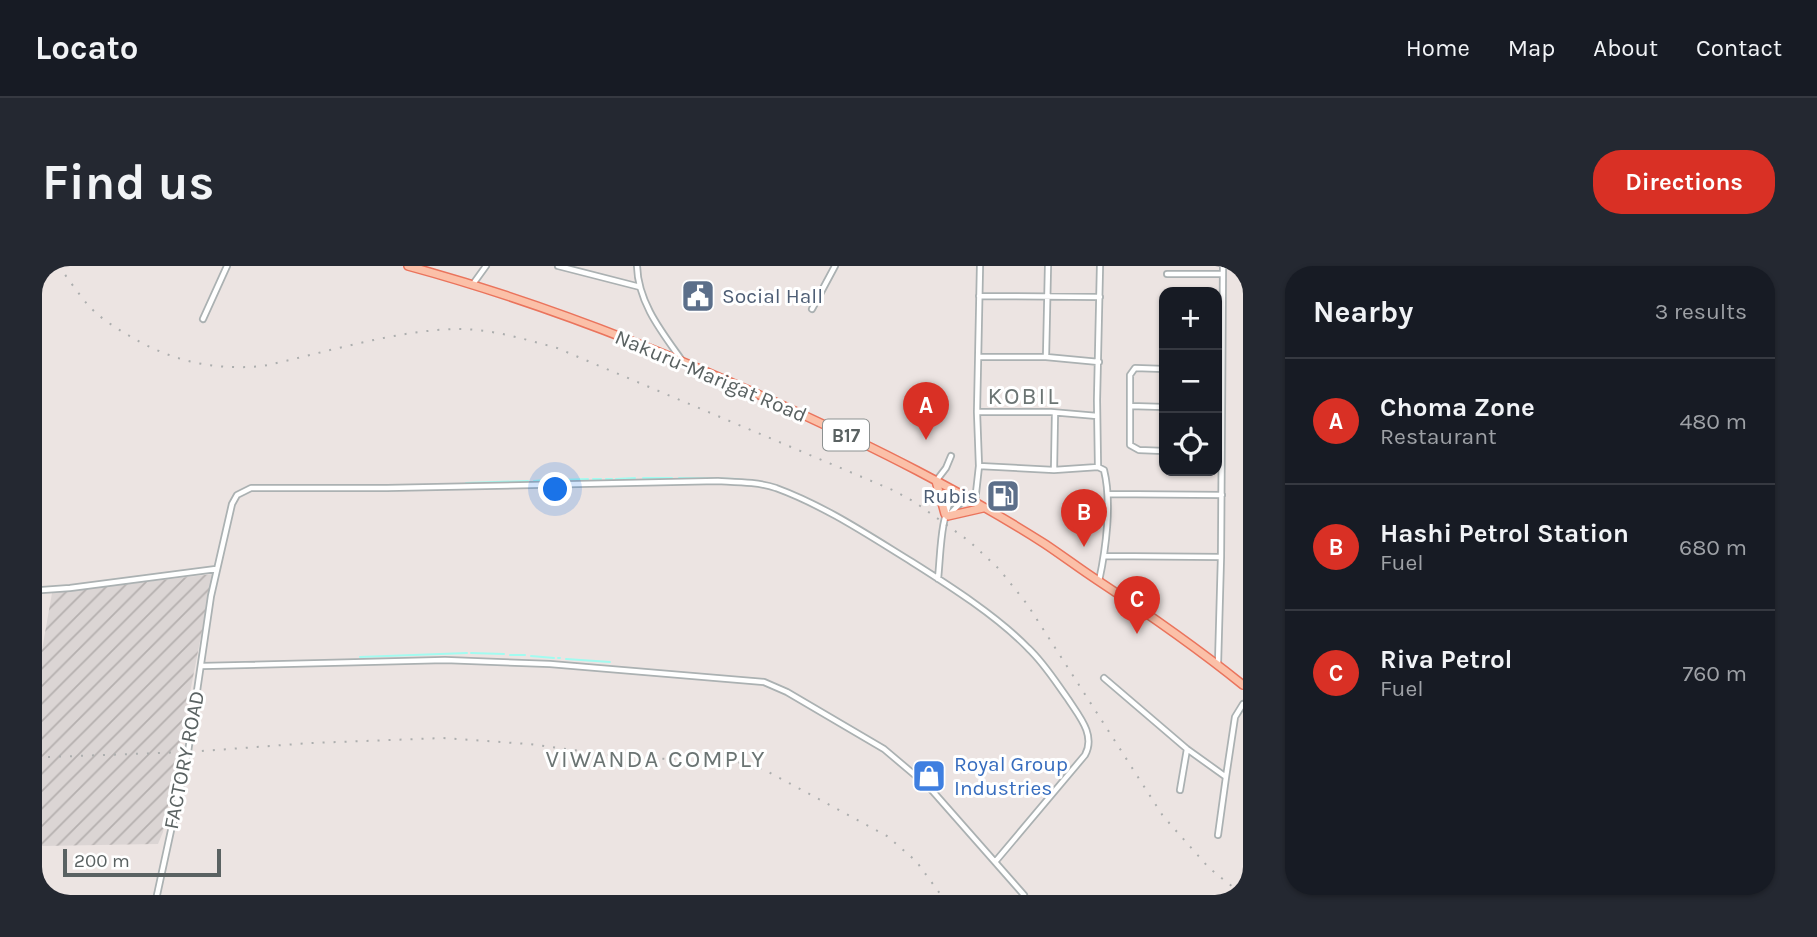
<!DOCTYPE html>
<html lang="en">
<head>
<meta charset="utf-8">
<style>
  body { margin:0; font-family:Karla,sans-serif; background:#242831; color:#f1f3f6 }
  .controls { position:absolute; right:21px; top:21px; display:grid; overflow:hidden; border-radius:14px; box-shadow:0 2px 5px #0004 }
  .controls button { width:63px; height:63px; display:grid; place-items:center; padding:0; border:0; border-bottom:2px solid #363941; background:#171b24; color:#f1f3f6; font:35px sans-serif }
  .scale { position:absolute; left:21px; bottom:18px; width:158px; box-sizing:border-box; padding-left:7px; border:4px solid #5a6262; border-top:0; font-size:19px; line-height:24px; white-space:nowrap; color:#5a6262; -webkit-text-stroke:5px #fff; paint-order:stroke }
  .you { position:absolute; left:514px; top:224px; width:24px; height:24px; margin:-18px; border:5px solid #fff; border-radius:50%; background:#1a73e8; box-shadow:0 0 0 10px #1a73e833 }
  .badge { display:grid; place-items:center; width:46px; height:46px; border-radius:50%; background:#d93025; color:#fff; font-size:23px; font-weight:700 }
  .pin { position:absolute; translate:-50% -58px; filter:drop-shadow(0 2px 4px #0008) }
  .pin::after { content:''; position:absolute; top:37px; width:24px; height:21px; background:inherit; clip-path:polygon(0 0,100% 0,50% 100%) }
  .list { margin:0; padding:0; list-style:none }
  h2 { display:flex; justify-content:space-between; align-items:center; height:91px; margin:0; padding:0 28px; font-size:30px }
  h2 small { font-size:23px; font-weight:400; color:#9ea1a6 }
  .list li { display:grid; grid-template-columns:46px 1fr auto; gap:21px; align-items:center; box-sizing:border-box; height:126px; padding:0 28px; border-top:2px solid #363941 }
  .list b { display:block; font-size:26px; white-space:nowrap }
  .list p { margin:0; font-size:23px; white-space:nowrap; color:#9ea1a6 }
  .list em { font-size:23px; font-style:normal; color:#9ea1a6 }
  .icon { flex:none; width:38px; height:38px; fill:none; stroke:currentColor; stroke-width:2; stroke-linecap:round; stroke-linejoin:round }
  .map { position:relative; flex:none; width:1201px; height:629px; overflow:hidden; border-radius:28px }
  header { display:flex; align-items:center; gap:42px; box-sizing:border-box; height:98px; padding:0 35px; background:#171b24; border-bottom:2px solid #363941 }
  header strong { font-size:33px }
  nav { display:flex; gap:38px; margin-inline-start:auto; font-size:24px }
  .intro { display:flex; align-items:center; justify-content:space-between; box-sizing:border-box; height:168px; padding:0 42px }
  h1 { margin:0; font-size:49px }
  .button { padding:18px 32px; border-radius:28px; background:#d93025; color:#fff; font-size:24px; font-weight:700 }
  main { display:flex; gap:42px; padding:0 42px }
  aside { flex:1; background:#171b24; border-radius:28px; box-shadow:0 2px 5px #0004 }
  .map>svg:first-child { display:block }
</style>
</head>
<body>
<header>
<strong>Locato</strong>
<nav><a>Home</a><a>Map</a><a>About</a><a>Contact</a></nav>
</header>
<div class="intro"><h1>Find us</h1><a class="button">Directions</a></div>
<main>
<div class="map">
<svg width="1201" height="629" viewBox="0 0 1201 629">
  <defs>
    <pattern id="industrial-furrows" width="10" height="10" patternUnits="userSpaceOnUse" patternTransform="scale(1.75)"><rect width="10" height="10" fill="#dbd5d4"/><path d="M-1 1l2-2M0 10L10 0M9 11l2-2" fill="none" stroke="#b5b0af"/></pattern>
  </defs>
  <rect width="100%" height="100%" fill="#ece4e2"/>
  <path fill="url(#industrial-furrows)" d="M171 308 121 566 116 578 0 580V384L10 327Z"/>
  <g fill="none" stroke-linecap="round" stroke-linejoin="round">
    <path stroke="#a3fbf0" stroke-width="2" d="M601 212H630
      M637 212 696 213
      M551 213H559
      M564 213H570
      M574 213 593 212
      M516 214 546 213
      M492 215 512 213
      M424 217 486 215
      M429 387 462 388
      M468 389H483
      M489 390 512 392
      M318 391 425 387
      M516 392H518
      M524 393 568 396"/>
    <defs>
      <path id="minor" d="M516 0 598 21
        M595 0C596 36 619 65 639 93
        M1125 8H1181
        M431 18 444 0
        M937 30 1058 31
        M770 43 793 0
        M161 53 185 0
        M937 91H1004L1057 96
        M1004 91 1006 0
        M1122 103 1093 102 1088 109V179L1097 184 1122 185
        M1088 140 1122 141
        M935 146H1009L1055 150
        M937 200 1012 204 1056 201
        M1012 204 1013 147
        M894 215 904 202 909 190
        M1066 228 1180 229
        M933 236 937 200 935 146 938 0
        M908 248 924 231
        M1062 290 1179 291
        M896 313C899 283 898 252 913 225
        M1057 315C1064 283 1070 236 1062 204L1056 201 1055 134 1058 0
        M0 324 28 322 174 303
        M1176 398 1179 291 1181 0
        M160 400 403 394 508 398 722 416 745 426 842 483 887 521 982 629
        M1062 412 1145 483 1184 511 1176 569
        M1184 511 1193 451 1201 438
        M1138 524 1145 483
        M115 629 146 486 169 330 190 238 195 229 209 222H345L676 215C695 216 716 216 734 222 783 240 826 269 870 296 908 320 955 350 986 382 1002 397 1013 415 1026 433 1037 450 1054 469 1043 489L953 596"/>
      <path id="primary" d="M366 0C495 35 620 84 742 140 831 181 920 225 1003 278 1021 290 1038 303 1055 314 1105 347 1154 381 1201 419
        M894 215 903 248
        M906 250 941 242"/>
    </defs>
    <use href="#minor" stroke="#abb1b2" stroke-width="8"/>
    <use href="#primary" stroke="#ea745d" stroke-width="10"/>
    <use href="#minor" stroke="#fff" stroke-width="4.5"/>
    <use href="#primary" stroke="#fbc0a8" stroke-width="7"/>
    <path stroke="#acaeae" stroke-width="2" stroke-dasharray="2 9" stroke-linecap="butt" d="M17 0C26 13 36 27 46 39 56 50 69 59 81 66 125 94 169 105 221 100 282 87 354 64 415 63 450 63 482 73 515 82L853 225 874 237 927 275 957 303 985 338 1121 550 1167 602 1201 629
      M6 491 146 486 269 477 401 472 487 478 583 491 628 493 673 490 721 503 845 570 874 595 899 629"/>
  </g>
  <defs>
    <symbol id="civic-square" viewBox="-11 -11 22 22"><rect x="-9" y="-9" width="18" height="18" rx="4" fill="#5c6f8a" stroke="#fff"/><path d="M-.6-6.5H3V-4.5H.6V-3L4-1V1h2V6H-6V1h2V-1L-.6-3ZM-1.2 2.5V6h2.4V2.5Z" fill="#fff"/></symbol>
    <symbol id="fuel-square" viewBox="-11 -11 22 22"><rect x="-9" y="-9" width="18" height="18" rx="4" fill="#5c6f8a" stroke="#fff"/><path d="M-5.5-6h7V0h2V4h1.3V-2.5L3-4.5l.8-.8L6-3V5H2.5V1h-1V6h-7ZM-4.2-4.7v3.2H.2V-4.7Z" fill="#fff"/></symbol>
    <symbol id="shop-square" viewBox="-11 -11 22 22"><rect x="-9" y="-9" width="18" height="18" rx="4" fill="#3f7fe0" stroke="#fff"/><path d="M-5-2.5h2.3a2.7 3.5 0 0 1 5.4 0H5L5.5 6h-11ZM-1.5-2.5h3a1.5 2.3 0 0 0-3 0Z" fill="#fff"/></symbol>
  </defs>
  <g fill-rule="evenodd">
    <use href="#civic-square" x="637" y="11" width="38" height="38"/>
    <use href="#fuel-square" x="942" y="211" width="38" height="38"/>
    <use href="#shop-square" x="868" y="491" width="38" height="38"/>
  </g>
  <g text-anchor="middle" stroke-width="6" stroke-linejoin="round" paint-order="stroke">
    <rect fill="#fff" stroke="#8c9191" stroke-width="2" x="781" y="153.5" width="46" height="31" rx="5"/>
    <g font-size="19" font-weight="bold" fill="#5a6262">
      <text x="804" y="176">B17</text>
    </g>
    <g font-size="21" fill="#4e5e75" stroke="#fff" text-anchor="start">
      <text x="680" y="37">Social Hall</text>
      <text x="936" y="237" text-anchor="end">Rubis</text>
    </g>
    <g font-size="21" fill="#5a6262" stroke="#fff">
      <text transform="translate(669 110) rotate(23)" y="7">Nakuru-Marigat Road</text>
      <text transform="translate(142 494) rotate(-79)" y="7">FACTORY ROAD</text>
    </g>
    <g font-size="21" fill="#366cbe" stroke="#fff" text-anchor="start">
      <text x="912" y="505">Royal Group<tspan x="912" dy="24">Industries</tspan></text>
    </g>
    <g font-size="24" letter-spacing="2" fill="#6b7473" stroke="#fff">
      <text x="982" y="138">KOBIL</text>
      <text x="614" y="501">VIWANDA COMPLY</text>
    </g>
  </g>
</svg>
<div class="controls">
<button>+</button>
<button>−</button>
<button><svg class="icon" aria-label="locate" viewBox="0 0 24 24"><circle cx="12" cy="12" r="6"/><path d="M12 2v4M12 18v4M2 12h4M18 12h4"/></svg></button>
</div>
<div class="scale">200 m</div>
<div class="you"></div>
<div class="pin badge" style="left:884px;top:174px">A</div>
<div class="pin badge" style="left:1042px;top:281px">B</div>
<div class="pin badge" style="left:1095px;top:368px">C</div>
</div>
<aside>
<h2>Nearby<small>3 results</small></h2>
<ul class="list">
<li><span class="badge">A</span><div><b>Choma Zone</b><p>Restaurant</p></div><em>480 m</em></li>
<li><span class="badge">B</span><div><b>Hashi Petrol Station</b><p>Fuel</p></div><em>680 m</em></li>
<li><span class="badge">C</span><div><b>Riva Petrol</b><p>Fuel</p></div><em>760 m</em></li>
</ul>
</aside>
</main>
</body>
</html>
